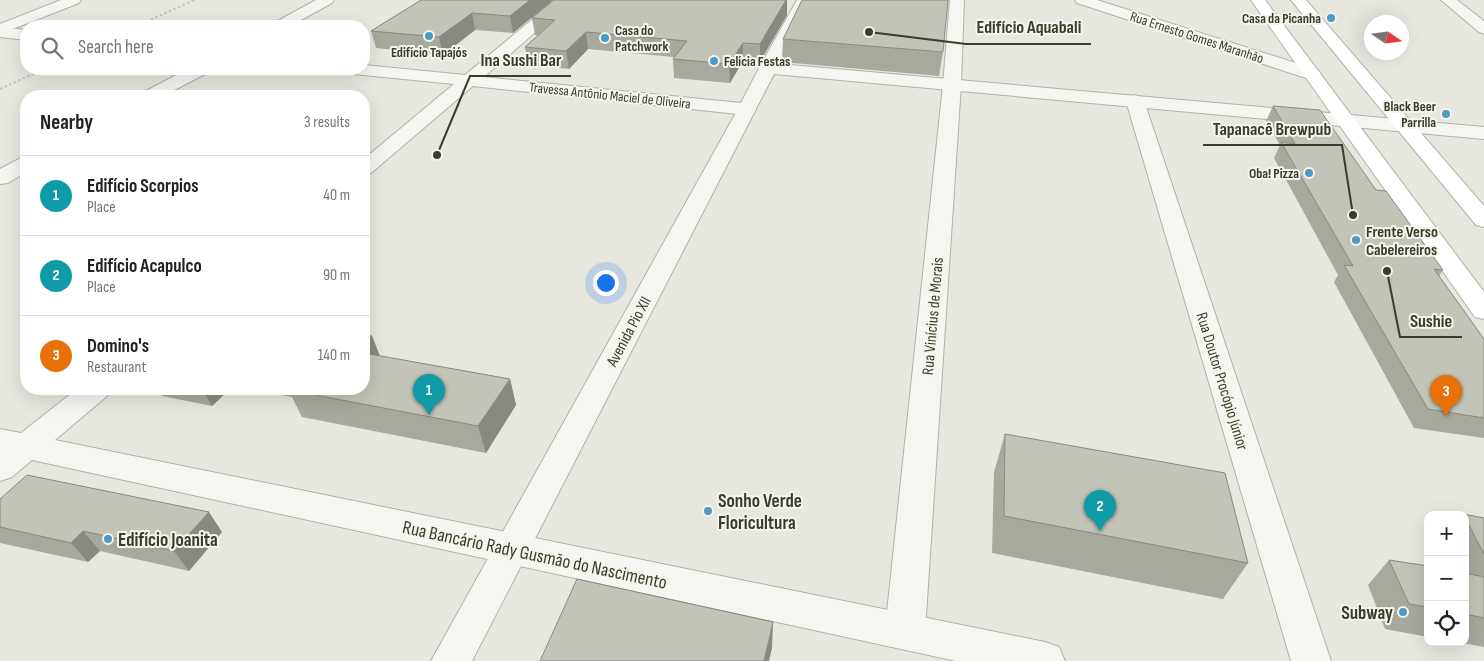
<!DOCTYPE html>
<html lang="en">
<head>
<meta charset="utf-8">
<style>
  body { margin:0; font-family:"Sofia Sans Condensed",sans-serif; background:#f6f6f6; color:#222 }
  .controls { position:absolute; right:15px; bottom:15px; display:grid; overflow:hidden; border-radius:10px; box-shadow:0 5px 20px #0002 }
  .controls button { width:45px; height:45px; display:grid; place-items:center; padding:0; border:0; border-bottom:1px solid #e0e0e0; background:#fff; color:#222; font:25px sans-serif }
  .compass { position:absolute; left:1364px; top:15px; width:45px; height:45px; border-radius:50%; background:#fff; box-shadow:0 5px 20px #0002; rotate:103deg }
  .you { position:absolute; left:605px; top:282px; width:18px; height:18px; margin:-12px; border:4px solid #fff; border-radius:50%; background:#1a73e8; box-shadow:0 0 0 8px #1a73e833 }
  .badge { display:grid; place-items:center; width:32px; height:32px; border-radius:50%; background:#7c3aed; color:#fff; font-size:16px; font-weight:700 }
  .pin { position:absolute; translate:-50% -41px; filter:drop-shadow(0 1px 2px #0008) }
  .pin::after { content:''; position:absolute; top:26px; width:18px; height:15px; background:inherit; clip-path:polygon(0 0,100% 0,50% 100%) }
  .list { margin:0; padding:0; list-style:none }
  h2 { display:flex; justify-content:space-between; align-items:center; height:65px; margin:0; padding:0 20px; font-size:21px }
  h2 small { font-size:16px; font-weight:400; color:#767676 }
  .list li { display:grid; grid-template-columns:32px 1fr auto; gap:15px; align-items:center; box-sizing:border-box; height:80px; padding:0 20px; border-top:1px solid #e0e0e0 }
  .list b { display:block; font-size:19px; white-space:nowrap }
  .list p { margin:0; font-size:16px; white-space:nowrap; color:#767676 }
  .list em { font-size:16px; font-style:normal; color:#767676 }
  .icon { flex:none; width:28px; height:28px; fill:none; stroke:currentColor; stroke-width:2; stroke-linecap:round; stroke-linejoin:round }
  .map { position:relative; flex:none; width:1484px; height:661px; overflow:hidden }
  .search { position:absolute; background:#fff; box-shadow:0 5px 20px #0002; left:20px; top:20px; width:350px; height:55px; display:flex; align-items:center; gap:12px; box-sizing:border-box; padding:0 18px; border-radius:20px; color:#767676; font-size:19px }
  .panel { position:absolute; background:#fff; box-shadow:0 5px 20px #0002; left:20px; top:90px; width:350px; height:305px; border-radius:20px }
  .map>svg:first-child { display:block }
</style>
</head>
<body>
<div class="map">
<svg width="1484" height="661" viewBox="0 0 1484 661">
  <rect width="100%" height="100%" fill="#e7e7e0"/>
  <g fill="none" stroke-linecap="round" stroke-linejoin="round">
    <defs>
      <path id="minor" d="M61 0H81L79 3 0 34V24Z
        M316 0H334L332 3 290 26H271L274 23Z
        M797 0H811L777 68 774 72H762L759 68Z
        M950 0H964L961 85 925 631 919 644 905 649 891 644 885 631 943 85Z
        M1075 0H1097L1318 70 1321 74 1318 78 1312 79 1306 78 1077 3Z
        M1441 0H1457L1484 21V34L1479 32Z
        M188 69H210L207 73 163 96H141L144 92Z
        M1135 95 1141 97 1144 101 1331 661H1291L1126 101 1129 97Z
        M747 103 754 105 756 109 472 661H431L738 109 740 105Z
        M26 157V172L8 183 0 184V169L19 159Z"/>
      <path id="tertiary" d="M556 0H572L484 77 741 103 759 68 762 64 768 63 1484 127V139L774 74 756 109 754 113 747 115 473 86 371 173 364 175V159L454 84 353 74 347 73 345 69H364V65L465 75Z
        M0 27 26 30V40L0 37Z
        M77 389H111L107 396 55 440 1045 642 1059 647 1065 661H956L32 460 12 477 0 481V429L21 433Z"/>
      <path id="secondary" d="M1251 0H1265L1484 292V319L1475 317Z
        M1291 0H1306L1484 206V227L1476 225Z"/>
    </defs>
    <use href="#minor" stroke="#b0b1a6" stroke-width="2"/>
    <use href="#tertiary" stroke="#b0b1a6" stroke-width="2"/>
    <use href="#secondary" stroke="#b0b1a6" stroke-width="2"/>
    <path stroke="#c1c2ba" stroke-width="2" stroke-dasharray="2.5 2.5" stroke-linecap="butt" d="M137 26 194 0
      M0 89 44 69"/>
    <use href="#minor" fill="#f5f6f2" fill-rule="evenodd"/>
    <use href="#tertiary" fill="#f5f6f2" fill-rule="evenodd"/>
    <use href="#secondary" fill="#fff" fill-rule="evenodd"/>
  </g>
  <path fill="#a7a99d" d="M421 0H553L513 33 475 30 443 55 376 48 371 31Z
    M554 0H787V15L760 62 743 61 730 83 674 78 673 59 674 57 588 49 569 69 528 65 525 47 538 35H535L532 18Z
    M783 39 943 52 939 76 782 62Z
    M1273 106 1376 190 1443 270 1439 276 1484 339V438L1414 428 1334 282 1338 275 1274 158 1280 145 1266 121Z
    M372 336 380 356 510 379 516 405 486 453 302 417 292 397 247 389H364Z
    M157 389H230L212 406 162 396Z
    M1005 434 1248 563 1223 599 992 553 994 472Z
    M0 499 222 532 189 571 100 551 88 562 0 543Z
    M1463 514 1484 518V647L1457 642H1465V515Z
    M1389 560 1428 566V637L1385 629 1368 585Z"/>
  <path fill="#888980" d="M530 0H553L513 33 510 16Z
    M786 0H787V15L760 62V44Z
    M472 13 475 30 443 55 439 37Z
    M586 32 588 49 569 69 566 51Z
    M743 43V61L730 83 729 64Z
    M372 336 382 362 364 367V345Z
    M510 379 516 405 486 453 478 426Z
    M202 389H230L212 406Z
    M209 512 222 532 189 571 174 551Z
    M83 531 100 551 88 562 71 543Z
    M773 622 772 648 769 661H764Z"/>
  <path fill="#c2c4b7" stroke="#888980" d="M421 0H530L510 16 472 13 439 37 371 31Z
    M554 0H786L760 44 743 43 729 64 673 59 687 41 586 32 566 51 525 47 555 20 532 18Z
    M802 0H948L943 52 783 39Z
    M1273 106 1320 110 1376 190 1386 191 1443 270 1434 269 1484 339V418L1428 409 1344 265 1353 266 1281 142 1295 144Z
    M364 335 372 336 364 345Z
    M364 353 510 379 478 426 289 390 291 389H364Z
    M1005 434 1225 473 1248 563 1004 516Z
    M27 475 209 512 174 551 83 531 71 543 0 527V499Z
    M1463 514 1484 518V554L1465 518V515Z
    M1389 560 1428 566V607L1409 604Z
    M1465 573 1484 577V618L1465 614Z
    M577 579 773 622 764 661H540Z"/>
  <g fill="#4f9ac2" stroke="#f5f5ef" stroke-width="2">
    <circle cx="1331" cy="18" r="5"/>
    <circle cx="429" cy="36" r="5"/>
    <circle cx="605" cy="38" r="5"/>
    <circle cx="714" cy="61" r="5"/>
    <circle cx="1446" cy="114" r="5"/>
    <circle cx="1309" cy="173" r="5"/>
    <circle cx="1356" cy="240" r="5"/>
    <circle cx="708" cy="511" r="5"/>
    <circle cx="108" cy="539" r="5"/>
    <circle cx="1403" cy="612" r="5"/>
  </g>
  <g text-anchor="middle" stroke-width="4" stroke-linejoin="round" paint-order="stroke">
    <g font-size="14" font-weight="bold" fill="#3b3d2a" stroke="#f5f5ef" text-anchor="end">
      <text x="1321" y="23">Casa da Picanha</text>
      <text x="615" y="35" text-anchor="start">Casa do<tspan x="615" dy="16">Patchwork</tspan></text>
      <text x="429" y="57" text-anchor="middle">Edifício Tapajós</text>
      <text x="724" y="66" text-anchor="start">Felícia Festas</text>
      <text x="1436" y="111">Black Beer<tspan x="1436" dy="16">Parrilla</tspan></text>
      <text x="1299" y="178">Oba! Pizza</text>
    </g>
    <g font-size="14" fill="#3b3d2a" stroke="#f5f5ef">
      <text transform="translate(1197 37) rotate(18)" y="5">Rua Ernesto Gomes Maranhão</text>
      <text transform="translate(610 95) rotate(6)" y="5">Travessa Antônio Maciel de Oliveira</text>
    </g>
    <g font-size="16" font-weight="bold" fill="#3b3d2a" stroke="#f5f5ef" text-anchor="start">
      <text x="1366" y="237">Frente Verso<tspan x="1366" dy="18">Cabelereiros</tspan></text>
    </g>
    <g font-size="16" fill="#3b3d2a" stroke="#f5f5ef">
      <text transform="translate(932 316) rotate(-85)" y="6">Rua Vinícius de Morais</text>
      <text transform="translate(628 331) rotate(-62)" y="6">Avenida Pio XII</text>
      <text transform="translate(1223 381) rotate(73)" y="6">Rua Doutor Procópio Júnior</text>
    </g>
    <g font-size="19" font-weight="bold" fill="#3b3d2a" stroke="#f5f5ef" text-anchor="start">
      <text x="718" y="507">Sonho Verde<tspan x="718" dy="22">Floricultura</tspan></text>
      <text x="118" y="546">Edifício Joanita</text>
      <text x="1393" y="619" text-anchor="end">Subway</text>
    </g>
    <g font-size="19" fill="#3b3d2a" stroke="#f5f5ef">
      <text transform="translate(535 554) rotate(12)" y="7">Rua Bancário Rady Gusmão do Nascimento</text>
    </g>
  </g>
  <path fill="none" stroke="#3b3d2a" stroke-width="2" d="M869 32L966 44H1091M437 155L470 76H571M1353 215L1342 145H1203M1387 271L1400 337H1462"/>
  <g fill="#3b3d2a" stroke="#f5f5ef" stroke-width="2">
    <circle cx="869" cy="32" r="5"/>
    <circle cx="437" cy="155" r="5"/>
    <circle cx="1353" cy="215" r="5"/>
    <circle cx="1387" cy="271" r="5"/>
  </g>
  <g font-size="18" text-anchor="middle" font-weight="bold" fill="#3b3d2a" stroke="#f5f5ef" stroke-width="4" stroke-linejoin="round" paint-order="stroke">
    <text x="1029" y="33">Edifício Aquabali</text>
    <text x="521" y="66">Ina Sushi Bar</text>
    <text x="1272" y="135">Tapanacê Brewpub</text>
    <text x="1431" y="327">Sushie</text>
  </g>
</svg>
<div class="controls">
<button>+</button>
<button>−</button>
<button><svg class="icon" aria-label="locate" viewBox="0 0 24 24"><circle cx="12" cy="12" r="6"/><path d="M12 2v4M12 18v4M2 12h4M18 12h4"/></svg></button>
</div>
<svg class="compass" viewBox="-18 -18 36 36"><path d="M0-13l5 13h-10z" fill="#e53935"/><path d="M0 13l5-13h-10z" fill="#767676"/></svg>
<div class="you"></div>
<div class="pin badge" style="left:429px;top:415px;background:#0f9aa8">1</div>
<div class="pin badge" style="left:1100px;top:531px;background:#0f9aa8">2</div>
<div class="pin badge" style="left:1446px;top:416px;background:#e8710a">3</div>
<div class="search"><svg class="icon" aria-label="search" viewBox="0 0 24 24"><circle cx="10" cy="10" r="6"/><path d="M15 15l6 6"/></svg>Search here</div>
<section class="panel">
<h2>Nearby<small>3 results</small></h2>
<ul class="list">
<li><span class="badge" style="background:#0f9aa8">1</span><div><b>Edifício Scorpios</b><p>Place</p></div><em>40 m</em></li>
<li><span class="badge" style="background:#0f9aa8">2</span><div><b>Edifício Acapulco</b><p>Place</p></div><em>90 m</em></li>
<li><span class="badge" style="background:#e8710a">3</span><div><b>Domino's</b><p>Restaurant</p></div><em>140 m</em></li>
</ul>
</section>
</div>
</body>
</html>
